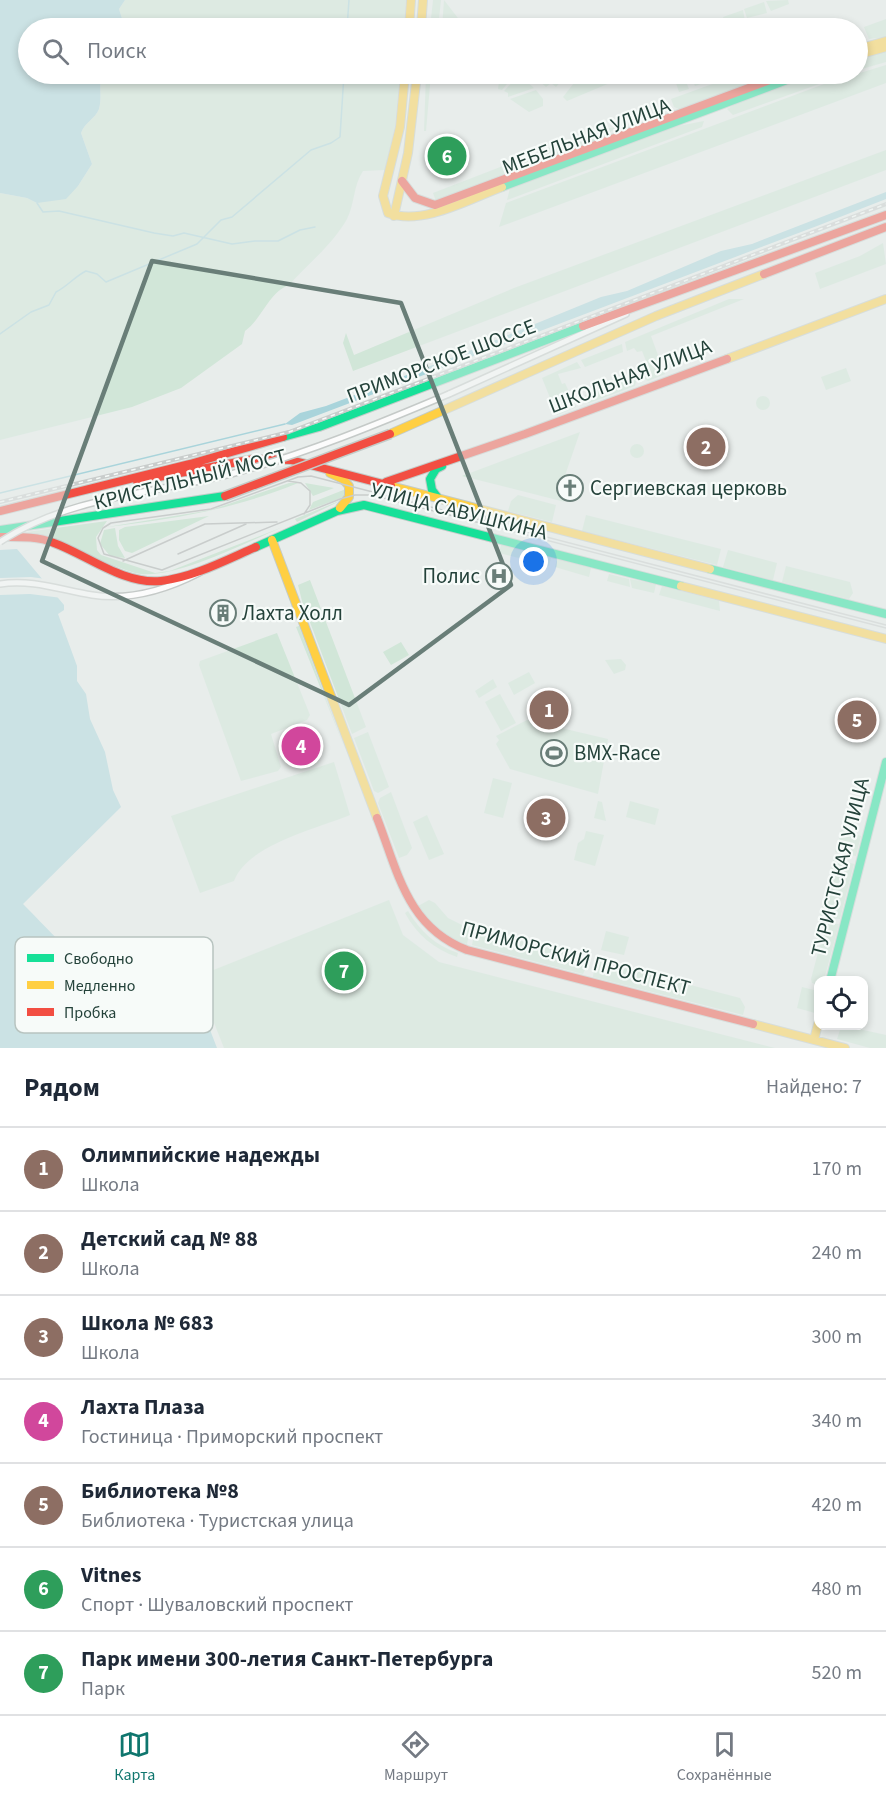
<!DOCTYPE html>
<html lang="ru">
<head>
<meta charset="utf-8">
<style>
  body { margin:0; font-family:"Source Sans 3",sans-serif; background:#f2f2f3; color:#1f2937 }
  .controls { position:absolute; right:18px; bottom:18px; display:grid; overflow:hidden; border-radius:12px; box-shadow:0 3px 9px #0003 }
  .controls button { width:54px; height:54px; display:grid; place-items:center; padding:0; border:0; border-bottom:2px solid #e0e1e3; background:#fff; color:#1f2937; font:30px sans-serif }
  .you { position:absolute; left:534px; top:562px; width:21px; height:21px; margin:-15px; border:4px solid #fff; border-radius:50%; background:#1a73e8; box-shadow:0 0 0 9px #1a73e833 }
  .badge { display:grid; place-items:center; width:39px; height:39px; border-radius:50%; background:#0f766e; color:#fff; font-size:20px; font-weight:700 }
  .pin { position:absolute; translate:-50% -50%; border:3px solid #fff; box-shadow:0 2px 6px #0006 }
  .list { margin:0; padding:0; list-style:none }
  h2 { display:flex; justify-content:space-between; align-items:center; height:78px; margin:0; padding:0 24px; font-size:26px }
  h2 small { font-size:20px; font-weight:400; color:#747a83 }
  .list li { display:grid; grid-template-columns:39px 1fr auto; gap:18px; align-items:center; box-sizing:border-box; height:84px; padding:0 24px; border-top:2px solid #e0e1e3 }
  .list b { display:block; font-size:22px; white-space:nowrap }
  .list p { margin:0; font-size:20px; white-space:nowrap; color:#747a83 }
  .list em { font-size:20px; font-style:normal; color:#747a83 }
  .icon { flex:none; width:33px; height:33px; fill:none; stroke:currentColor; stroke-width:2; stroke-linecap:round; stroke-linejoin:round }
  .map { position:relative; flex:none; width:886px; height:1048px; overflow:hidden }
  .search { position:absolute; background:#fff; box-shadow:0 3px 9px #0003; left:18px; right:18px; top:18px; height:66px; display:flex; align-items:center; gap:15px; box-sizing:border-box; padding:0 21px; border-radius:33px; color:#747a83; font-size:22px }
  .sheet { height:666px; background:#fff }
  nav { display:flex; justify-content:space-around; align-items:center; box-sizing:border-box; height:84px; border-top:2px solid #e0e1e3; background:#fff; font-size:16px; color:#747a83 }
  nav a { display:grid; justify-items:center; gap:3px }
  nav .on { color:#0f766e }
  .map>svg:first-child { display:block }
</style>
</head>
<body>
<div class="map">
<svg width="886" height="1048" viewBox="0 0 886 1048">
  <rect width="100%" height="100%" fill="#e8edeb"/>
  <path fill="#d1e6d8" d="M125 0H406L404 28H125L119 9Z
    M433 0H441L438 28H430Z
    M444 0 461 22 460 28H442Z
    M788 0 789 4 771 11 766 1Z
    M764 2 767 13 747 18 744 9Z
    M743 10 745 21 726 28 723 17Z
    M721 18 724 28H693Z
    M886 19V37L869 39 864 27Z
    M886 51V62L858 70V59Z
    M886 65V83L499 227 506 203 824 84Z
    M101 74H400L395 126 385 170 363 171C353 186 355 203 347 219 333 244 308 264 289 285 269 292 262 319 245 331L242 344 181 388 132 407 0 440V193L27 198 37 203 78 186 92 164 81 133C85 122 95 119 99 109 102 98 99 85 101 74Z
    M426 74H431L426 131H424Z
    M500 74H515L502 90 498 89Z
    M531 74H567L556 87 551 83 546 87Z
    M581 74H615L617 80 567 101 563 97Z
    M673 74H683L689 89 679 92Z
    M690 74H729L695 86Z
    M740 74H774L679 109 674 107 671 99Z
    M813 74H847L733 115 727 109 742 100Z
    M519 75 534 88 508 97V93L504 91Z
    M536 90 543 99V106L529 112 510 99Z
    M704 121 702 127 507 200 510 188 668 128Z
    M617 127 602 138 569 151 565 148 605 132 604 129Z
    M557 145 558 155 436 201 433 193Z
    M886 150V170L353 371 343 343 346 333 354 355 514 288Z
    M883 243 886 264 820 289 815 273 860 256Z
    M729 299H744L651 336 665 374 648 381 642 377 643 369 648 366 642 351 637 352 634 348 627 351 625 342Z
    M622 344 623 352 585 367 581 360Z
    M577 362 581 368 558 374 562 384 565 383 576 407 557 415 542 378Z
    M846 368 851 381 826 390 821 377Z
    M630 378 636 381 635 386 589 403 584 401 585 395Z
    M756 403a7 7 0 1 1 14 0a7 7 0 1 1-14 0Z
    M580 432 560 490 559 494 565 502 462 476Z
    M630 451a7 7 0 1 1 14 0a7 7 0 1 1-14 0Z
    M289 483H298C235 509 175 519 107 527L211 510Z
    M305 483 334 488 313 496Z
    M346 489V496L309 510 313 502Z
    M518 495 556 505 552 522 508 511 511 501Z
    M344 499 297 522 295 519Z
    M586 515 721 549 717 565 582 531Z
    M209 516 132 553 125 551 119 540V530L125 527Z
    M107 521 96 537 97 550 101 555 155 573 170 571 283 527C246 542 172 582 135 573 97 562 66 539 27 532Z
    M115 528 118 546 125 558 110 556 100 544 104 530Z
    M501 545 551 558 549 566 499 553Z
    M728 550 777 563 773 580 723 567Z
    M557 559 591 568 589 577 555 567Z
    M786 566 850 582 853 593 849 599 782 582Z
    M609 574 629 579 630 587 607 581Z
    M630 579 656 584 654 593 632 588Z
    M310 580 366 727 352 734 302 601 298 585Z
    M662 586 719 601 720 611 659 595Z
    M299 626 345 749 296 627Z
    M277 633 310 715 307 720 271 734 281 767 278 771 241 781 199 665 200 661Z
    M401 642 409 655 391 665 383 652Z
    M621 659 626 665 625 670 614 674 605 660Z
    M529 672 535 683 514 695 508 683Z
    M493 679 497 687 479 698 475 691Z
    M500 694 516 723 501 731 485 702Z
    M527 720 608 739 598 794 510 769 496 744 499 740 496 736Z
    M368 732 389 787 378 793 374 791 354 738Z
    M334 762 350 815C316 829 247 845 234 881L200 893 171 816Z
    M493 778 512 783 503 818 484 813Z
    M391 792 412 848 407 855 399 858 378 803 380 798Z
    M598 801 602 802 606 821 594 818Z
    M630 801 659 809 655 825 626 817Z
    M427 815 444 854 429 860 413 822Z
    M841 830 861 836 856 856 835 852 837 846 844 851 849 850 848 844 838 843Z
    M586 831 604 835 595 866 574 860 578 843 584 839Z
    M834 858 854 864 840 919 819 918Z
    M389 900 403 935 439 962 775 1048H224L196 977Z
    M429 900 435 903 448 918 470 929 467 944C444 938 429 926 418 906Z
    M408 911C420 931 436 946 458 953L457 957C434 949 417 935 405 913Z
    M830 923 839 924 824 980 818 981V985L812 983 811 979 825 926Z
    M475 929 590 959 583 974 472 945Z
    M606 931 629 937 624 955 601 950Z
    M595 960 740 998 745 1007 743 1015 593 977Z
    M802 987 818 991 815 1013 797 1008Z
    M845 1026 886 1035V1048H870L837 1039 840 1030Z"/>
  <path fill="#a9d4db" d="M0 0H125L119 9 125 28H28V74H101C99 85 102 98 99 109 95 119 85 122 81 133L92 164 78 186 66 199 37 203 27 198 0 193Z
    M886 192V199L817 226 292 425 285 424 300 413 326 406 464 353 601 297 627 291 721 251 752 244Z
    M17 549 64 605V610L58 614 77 666V681L86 694 90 719 105 752 113 790 121 807 23 904C56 936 87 981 138 973 153 971 169 965 183 960L217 1048H0V550Z"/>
  <path fill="#e8edeb" d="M31 577 46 579 62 598 30 594 0 595V578Z"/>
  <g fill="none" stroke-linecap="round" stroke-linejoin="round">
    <path stroke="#a9d4db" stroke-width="1.5" d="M347 28 349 0
      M37 203 43 212 59 211 154 233 173 236 184 233 232 244 255 241H278L300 230 315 227
      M0 334 31 312 49 305 56 292C68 286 74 277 86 271L97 274 106 282 197 244 221 220 232 217 311 150 331 143 340 137 344 74
      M0 493 285 424"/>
    <defs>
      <path id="street" d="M449 394 626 314
        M0 584C32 579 61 590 92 595 130 601 166 590 199 573"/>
      <path id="fast" d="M502 187 803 74
        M283 437 319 427 583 326
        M438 498 432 490 430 479 436 469 442 466
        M0 530 225 496
        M256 547 337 511 364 505 681 586
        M710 569 886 614
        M830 981 886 762"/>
      <path id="slow" d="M409 28 411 0
        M421 28 423 0
        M858 49 886 41
        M858 55 886 47
        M405 74 400 127 383 196 388 213C423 226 469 199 502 187
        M394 216 408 153 417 74
        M727 359 886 299
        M390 434 656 316 764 274
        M330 473 343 479 349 486V497L340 508
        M391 486 710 569
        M272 540 377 818
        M681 586 886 639
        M753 1024 845 1048
        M814 1040 818 1024"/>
      <path id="jam" d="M402 181 415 198 435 205 786 74
        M764 274 886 227
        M583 326 886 215
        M137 481 254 459 291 460 391 486
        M386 482 525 434 727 359
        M0 511 190 464 283 437
        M0 537C18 537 37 536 54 543 87 555 124 585 161 581 194 577 226 560 256 547
        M377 818C398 872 407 927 467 950L753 1024"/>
    </defs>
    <use href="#street" stroke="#c5cac8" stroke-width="8"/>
    <use href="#fast" stroke="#c3cbc8" stroke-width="10"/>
    <use href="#slow" stroke="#c3cbc8" stroke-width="10"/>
    <use href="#jam" stroke="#c3cbc8" stroke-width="10"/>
    <use href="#street" stroke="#fcfcfc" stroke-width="5"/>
    <use href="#fast" stroke="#16e098" stroke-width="8"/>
    <use href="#slow" stroke="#ffcf43" stroke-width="8"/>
    <use href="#jam" stroke="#f24e42" stroke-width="8"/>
    <path stroke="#c9cdcc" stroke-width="1.5" d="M288 481 301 483 310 491V505L304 514
      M178 554 246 524
      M123 561 205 524 277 522
      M886 625 311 476 298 477 211 509 111 523 103 528 98 538 104 554 162 570 340 499 355 495H372L886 628"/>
    <defs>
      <path id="rail" d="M0 502 289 432 886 204"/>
    </defs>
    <use href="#rail" stroke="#c9cdcc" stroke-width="4"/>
    <use href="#rail" stroke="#f7fbf9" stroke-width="1.5" stroke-dasharray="4.5" stroke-linecap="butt"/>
    <defs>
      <path id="street-bridge" d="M0 542C67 497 154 493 231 474 305 454 378 424 449 394"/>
      <path id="jam-bridge" d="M225 496 390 434"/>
    </defs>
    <use href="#street-bridge" stroke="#c5cac8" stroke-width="8" stroke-linecap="butt"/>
    <use href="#jam-bridge" stroke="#c3ccc9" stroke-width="11" stroke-linecap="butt"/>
    <use href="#street-bridge" stroke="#fcfcfc" stroke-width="5"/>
    <use href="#jam-bridge" stroke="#f24e42" stroke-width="8"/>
  </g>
  <path d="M0 0H886V1048H0ZM152 261 401 303 511 585 349 705 42 561Z" fill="#e8edeb" fill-opacity=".55" fill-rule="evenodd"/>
  <path fill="none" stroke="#697e78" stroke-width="4.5" stroke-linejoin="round" d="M152 261 401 303 511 585 349 705 42 561Z"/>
  <defs>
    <symbol id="church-ring" viewBox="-11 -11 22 22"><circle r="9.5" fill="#f7fbf9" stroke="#697e78" stroke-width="1.5"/><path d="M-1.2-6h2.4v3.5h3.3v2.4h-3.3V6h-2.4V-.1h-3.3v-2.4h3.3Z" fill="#697e78"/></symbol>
    <symbol id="hospital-ring" viewBox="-11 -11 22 22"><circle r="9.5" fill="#f7fbf9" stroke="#697e78" stroke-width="1.5"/><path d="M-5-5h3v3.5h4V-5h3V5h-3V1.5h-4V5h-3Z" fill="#697e78"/></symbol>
    <symbol id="building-ring" viewBox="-11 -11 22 22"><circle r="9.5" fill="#f7fbf9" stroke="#697e78" stroke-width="1.5"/><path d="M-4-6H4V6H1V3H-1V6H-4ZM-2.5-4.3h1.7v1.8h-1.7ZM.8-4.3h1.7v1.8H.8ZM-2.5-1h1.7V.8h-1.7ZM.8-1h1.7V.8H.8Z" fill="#697e78"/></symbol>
    <symbol id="stadium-ring" viewBox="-11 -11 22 22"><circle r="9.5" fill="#f7fbf9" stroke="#697e78" stroke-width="1.5"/><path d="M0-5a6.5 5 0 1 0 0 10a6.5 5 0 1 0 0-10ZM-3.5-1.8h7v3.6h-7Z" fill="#697e78"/></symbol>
  </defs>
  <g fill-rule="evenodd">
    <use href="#church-ring" x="555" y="473" width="30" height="30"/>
    <use href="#hospital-ring" x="484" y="561" width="30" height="30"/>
    <use href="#building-ring" x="208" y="598" width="30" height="30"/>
    <use href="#stadium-ring" x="539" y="738" width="30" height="30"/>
  </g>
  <g text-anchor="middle" stroke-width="4.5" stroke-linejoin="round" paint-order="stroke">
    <g font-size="21" fill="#24423a" stroke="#f7fbf9">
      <text transform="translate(586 136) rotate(-21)" y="7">МЕБЕЛЬНАЯ УЛИЦА</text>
      <text transform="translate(441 361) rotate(-21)" y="7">ПРИМОРСКОЕ ШОССЕ</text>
      <text transform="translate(630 376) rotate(-21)" y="7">ШКОЛЬНАЯ УЛИЦА</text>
      <text transform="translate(190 479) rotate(-14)" y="7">КРИСТАЛЬНЫЙ МОСТ</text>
      <text transform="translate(459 511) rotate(14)" y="7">УЛИЦА САВУШКИНА</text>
      <text transform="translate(840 867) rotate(-76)" y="7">ТУРИСТСКАЯ УЛИЦА</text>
      <text transform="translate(576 958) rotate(15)" y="7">ПРИМОРСКИЙ ПРОСПЕКТ</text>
    </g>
    <g font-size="21" fill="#24423a" stroke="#f7fbf9" text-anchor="start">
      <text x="590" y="495">Сергиевская церковь</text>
      <text x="480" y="583" text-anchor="end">Полис</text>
      <text x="242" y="620">Лахта Холл</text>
      <text x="574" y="760">BMX-Race</text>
    </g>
  </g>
  <rect x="15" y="937" width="198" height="96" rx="9" fill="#f7fbf9" stroke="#b8c4c0" stroke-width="1.5"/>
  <rect x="27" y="954" width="27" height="8" fill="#16e098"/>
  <rect x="27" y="981" width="27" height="8" fill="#ffcf43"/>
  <rect x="27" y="1008" width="27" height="8" fill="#f24e42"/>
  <g font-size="16" fill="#24423a">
    <text x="64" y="964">Свободно</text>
    <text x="64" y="991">Медленно</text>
    <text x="64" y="1018">Пробка</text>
  </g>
</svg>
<div class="controls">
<button><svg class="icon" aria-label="locate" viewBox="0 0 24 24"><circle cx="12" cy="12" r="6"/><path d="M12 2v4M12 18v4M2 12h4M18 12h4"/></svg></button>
</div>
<div class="you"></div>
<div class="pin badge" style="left:549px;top:710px;background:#8d6e63">1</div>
<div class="pin badge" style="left:706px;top:447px;background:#8d6e63">2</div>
<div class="pin badge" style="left:546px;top:818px;background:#8d6e63">3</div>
<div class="pin badge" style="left:301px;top:746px;background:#d1479c">4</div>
<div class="pin badge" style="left:857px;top:720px;background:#8d6e63">5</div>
<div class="pin badge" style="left:447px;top:156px;background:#2e9e5b">6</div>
<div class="pin badge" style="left:344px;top:971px;background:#2e9e5b">7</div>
<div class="search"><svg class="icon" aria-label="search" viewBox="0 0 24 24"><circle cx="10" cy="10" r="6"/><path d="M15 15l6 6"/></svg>Поиск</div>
</div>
<section class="sheet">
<h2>Рядом<small>Найдено: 7</small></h2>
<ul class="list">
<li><span class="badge" style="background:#8d6e63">1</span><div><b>Олимпийские надежды</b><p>Школа</p></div><em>170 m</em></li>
<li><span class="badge" style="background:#8d6e63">2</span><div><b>Детский сад № 88</b><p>Школа</p></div><em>240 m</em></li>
<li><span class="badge" style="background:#8d6e63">3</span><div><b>Школа № 683</b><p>Школа</p></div><em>300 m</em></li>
<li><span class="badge" style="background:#d1479c">4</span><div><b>Лахта Плаза</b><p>Гостиница · Приморский проспект</p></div><em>340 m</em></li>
<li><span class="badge" style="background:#8d6e63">5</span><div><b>Библиотека №8</b><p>Библиотека · Туристская улица</p></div><em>420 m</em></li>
<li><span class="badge" style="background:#2e9e5b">6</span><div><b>Vitnes</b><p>Спорт · Шуваловский проспект</p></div><em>480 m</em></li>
<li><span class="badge" style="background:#2e9e5b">7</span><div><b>Парк имени 300-летия Санкт-Петербурга</b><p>Парк</p></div><em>520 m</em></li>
</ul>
</section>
<nav>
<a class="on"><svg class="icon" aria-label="map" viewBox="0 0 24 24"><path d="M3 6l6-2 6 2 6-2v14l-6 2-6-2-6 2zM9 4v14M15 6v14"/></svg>Карта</a>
<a><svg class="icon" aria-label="directions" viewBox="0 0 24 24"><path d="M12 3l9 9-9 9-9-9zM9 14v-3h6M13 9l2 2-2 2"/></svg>Маршрут</a>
<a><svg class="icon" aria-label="saved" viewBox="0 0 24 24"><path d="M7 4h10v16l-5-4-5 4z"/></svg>Сохранённые</a>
</nav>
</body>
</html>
